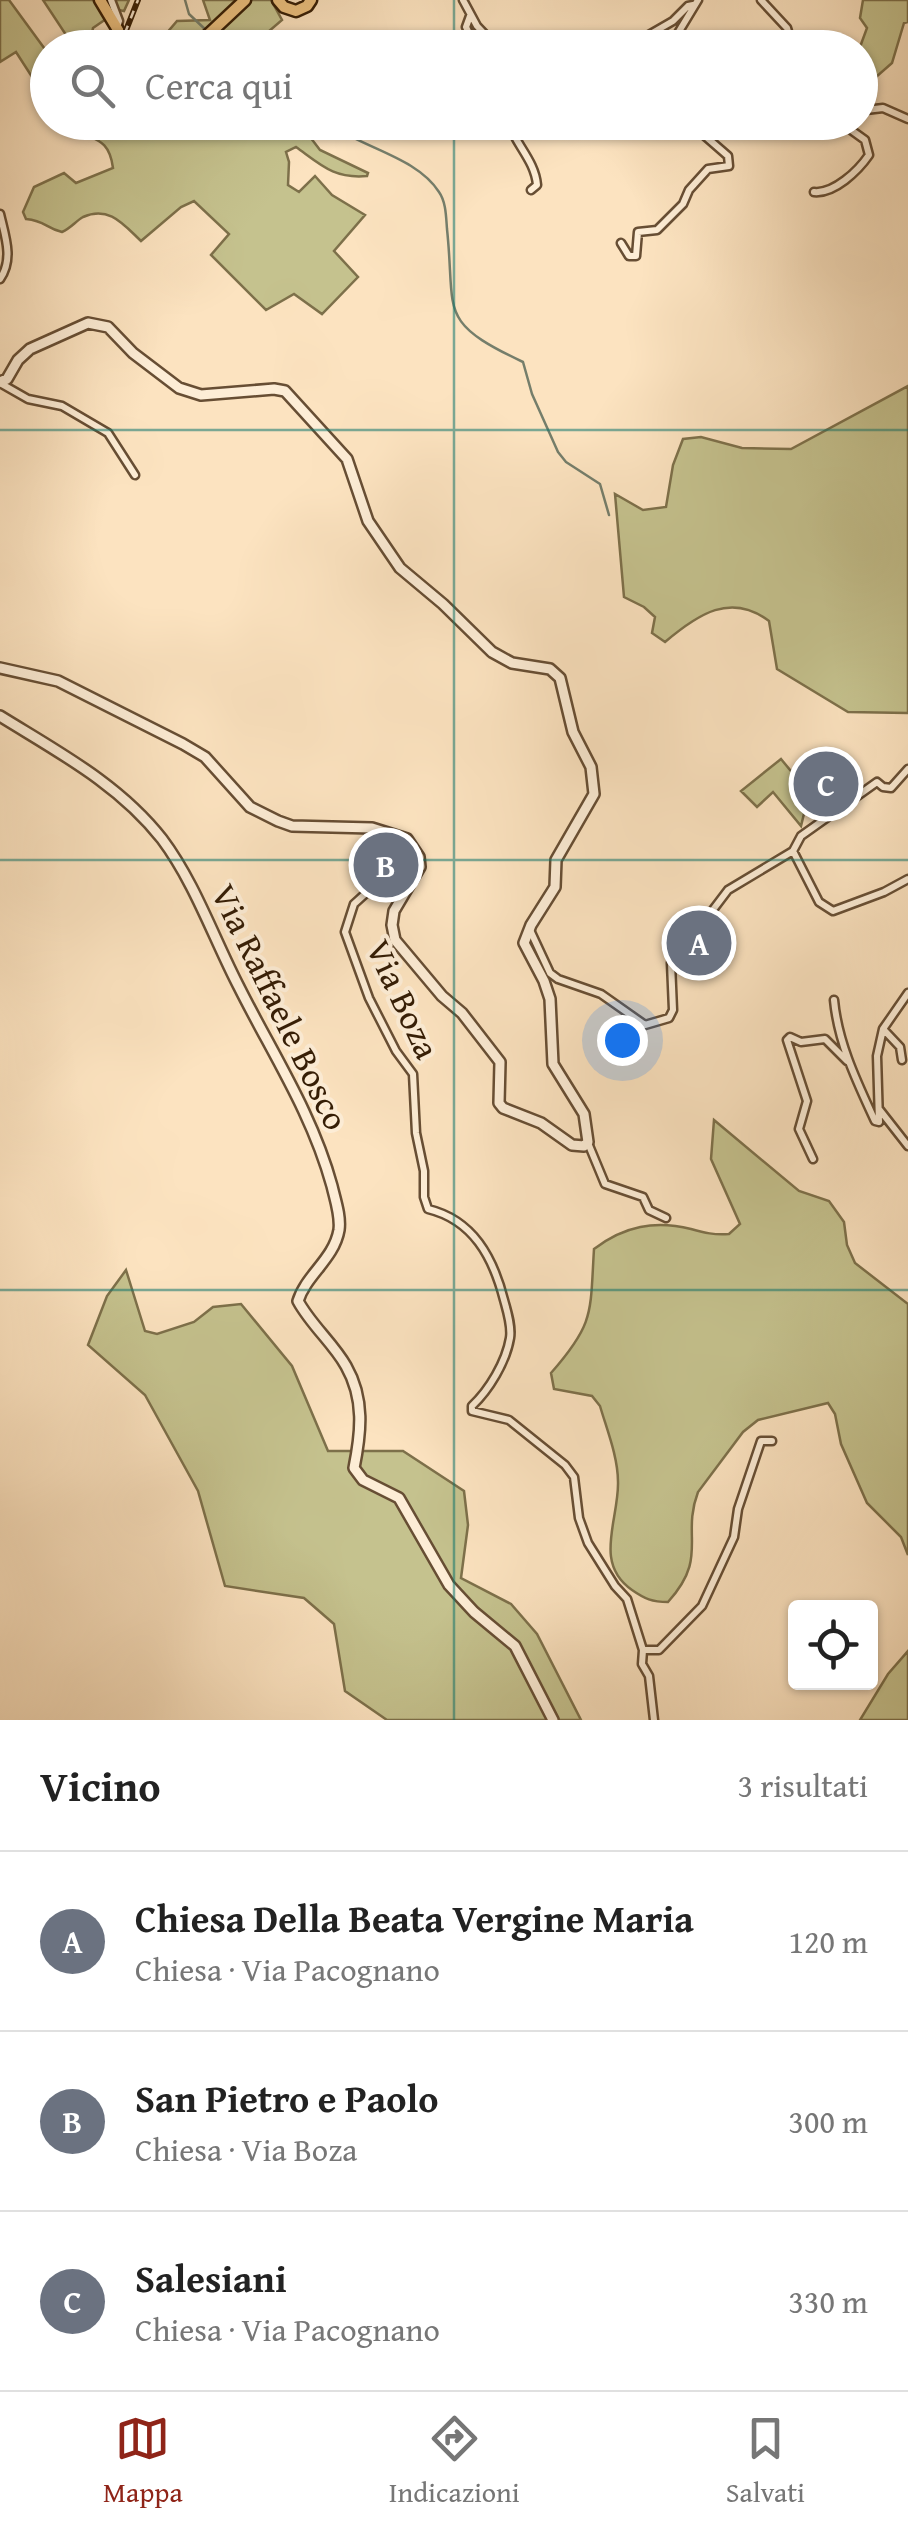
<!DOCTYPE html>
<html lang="it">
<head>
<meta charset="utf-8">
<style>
  body { margin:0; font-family:"Gentium Book Plus",serif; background:#f2f2f2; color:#222 }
  .controls { position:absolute; right:30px; bottom:30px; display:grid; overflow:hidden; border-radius:10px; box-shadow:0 2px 8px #0004 }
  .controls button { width:90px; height:90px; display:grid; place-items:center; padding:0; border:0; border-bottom:2px solid #e0e0e0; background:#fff; color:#222; font:50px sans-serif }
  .you { position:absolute; left:622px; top:1040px; width:35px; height:35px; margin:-25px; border:8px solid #fff; border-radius:50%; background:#1a73e8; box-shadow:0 0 0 15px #1a73e833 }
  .badge { display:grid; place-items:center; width:65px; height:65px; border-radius:50%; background:#8f2418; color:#fff; font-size:32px; font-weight:700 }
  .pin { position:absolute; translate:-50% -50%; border:5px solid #fff; box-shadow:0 2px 10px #0006 }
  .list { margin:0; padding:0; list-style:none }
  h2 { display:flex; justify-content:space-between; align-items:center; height:130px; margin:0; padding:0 40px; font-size:42px }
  h2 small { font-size:32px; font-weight:400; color:#767676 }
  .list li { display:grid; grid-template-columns:65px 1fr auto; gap:30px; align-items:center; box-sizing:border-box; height:180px; padding:0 40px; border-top:2px solid #e0e0e0 }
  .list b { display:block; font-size:38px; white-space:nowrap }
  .list p { margin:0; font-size:32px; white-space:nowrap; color:#767676 }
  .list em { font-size:32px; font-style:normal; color:#767676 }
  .icon { flex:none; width:55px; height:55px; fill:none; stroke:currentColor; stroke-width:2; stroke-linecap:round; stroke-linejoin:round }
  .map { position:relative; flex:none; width:908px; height:1720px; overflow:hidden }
  .search { position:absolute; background:#fff; box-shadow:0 2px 8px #0004; left:30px; right:30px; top:30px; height:110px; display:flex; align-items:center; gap:25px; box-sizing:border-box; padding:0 35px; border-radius:55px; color:#767676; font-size:38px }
  .sheet { height:670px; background:#fff }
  nav { display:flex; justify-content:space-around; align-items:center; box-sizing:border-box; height:140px; border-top:2px solid #e0e0e0; background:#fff; font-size:28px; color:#767676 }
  nav a { display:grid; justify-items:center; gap:5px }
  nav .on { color:#8f2418 }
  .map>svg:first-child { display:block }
</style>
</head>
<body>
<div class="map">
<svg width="908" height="1720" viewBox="0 0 908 1720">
  <rect width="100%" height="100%" fill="#fce3c0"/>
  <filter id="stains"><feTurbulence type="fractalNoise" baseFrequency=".002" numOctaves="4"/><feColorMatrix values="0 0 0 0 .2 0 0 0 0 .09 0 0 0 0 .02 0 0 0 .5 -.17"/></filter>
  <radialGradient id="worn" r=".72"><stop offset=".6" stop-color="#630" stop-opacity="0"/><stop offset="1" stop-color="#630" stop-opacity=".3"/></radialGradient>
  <path fill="#c5c28e" stroke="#7d704a" stroke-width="2.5" d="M0 0H9L47 52V75L34 80 16 52 0 62Z
    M43 0H129L124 11 119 10 93 28 90 43 93 48 74 47Z
    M203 0H271L282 20 261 38 266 47 154 48 177 21 210 20Z
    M863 0H908V22L904 23 892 63 875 78 861 75 860 47 867 28 860 18Z
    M72 123H309L307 133 320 150 368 173 367 176C334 179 321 165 296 147L286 152 289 162 288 185 299 192 315 176 332 195 365 215 334 251 358 277 322 314 294 294 266 310 211 255 229 234 194 201 181 207 141 241C124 225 109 205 83 217 76 221 71 228 62 232 45 228 46 221 26 219L23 212 34 187 64 173 76 183 113 168C109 137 94 141 71 127Z
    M908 386V713L848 712 777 669 769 621C731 592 698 614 665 642L652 633 655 617 644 607 624 597 615 494 643 510 666 507 673 465 683 439 701 437 742 448 791 449Z
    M781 759 809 793 801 826 773 792 757 807 741 791Z
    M714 1120 799 1191 829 1201 844 1222 847 1245 855 1263 908 1304V1555L901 1537 867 1503 841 1444 835 1414 828 1403 758 1420 743 1432 698 1492C681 1537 709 1557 668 1602 652 1602 645 1599 632 1590 593 1563 619 1520 618 1482 618 1457 607 1430 600 1406L592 1396 554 1389 551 1373C595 1323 590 1313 594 1249 624 1226 655 1220 691 1229 705 1233 714 1235 729 1234L740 1224 711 1159Z
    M126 1270 145 1331 157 1334 194 1322 213 1307 241 1304 292 1366 328 1451H403L464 1491 468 1525 461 1578 511 1604 537 1634 581 1720H387L345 1691 334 1624 304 1598 225 1586 198 1491 145 1395 88 1345 107 1296Z
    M908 1651V1720H860L888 1674Z"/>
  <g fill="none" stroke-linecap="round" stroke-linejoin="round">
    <path stroke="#757e6b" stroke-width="2.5" d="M185 0 189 14 208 32
      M214 36 222 48
      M328 122C360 148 416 156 439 192 446 202 446 216 447 229 456 313 436 321 523 362L532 394 558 452 566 462 600 484 609 515"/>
    <defs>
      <path id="minor" d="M111 0 119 21 117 28
        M463 0 477 26 498 48
        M761 0 787 28 793 48
        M470 16 466 27 476 48
        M525 44 527 48
        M645 48 647 36 673 21 688 6 693 5
        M669 48 698 0
        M860 91 867 88
        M860 102 866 110 860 111
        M866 110 883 108 908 119
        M508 122C516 145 535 161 537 185L531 190
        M553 122 560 125 564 122
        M814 192C834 194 858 171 869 155L865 140 840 122
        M0 214C5 236 14 259 0 279
        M621 243 629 256H636L638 232 657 230 683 204 689 190 708 169 729 166 728 156 689 122
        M0 383 28 399 62 406 108 433 135 475
        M793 851 819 902 833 911 884 892 908 879
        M395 857 398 836
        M394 861 387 874 354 904 345 932 369 998 396 1051 413 1074 416 1133 424 1171V1197L428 1209C473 1220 493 1257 504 1300 507 1311 512 1326 510 1338 506 1362 489 1390 472 1406V1411L509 1420 565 1465 574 1477 579 1518 588 1543 615 1586 627 1599 643 1650 642 1664 649 1676 654 1720
        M530 930 550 973 558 979 601 994 645 1025 669 1018 673 1010 671 963 675 949 706 919 728 890 793 851 801 836 877 782 883 787 891 788 908 769
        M834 1000C838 1043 857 1082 875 1121L879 1122 877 1056 883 1029 908 993
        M884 1030 900 1047 902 1060
        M879 1109 908 1146
        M588 1143 605 1184 643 1197 649 1210 666 1218
        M813 1159 799 1129 807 1101 787 1040 790 1037 801 1042 825 1039 847 1061
        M643 1650H659L702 1606 734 1537 738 1509 761 1441H772"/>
      <path id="tertiary" d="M0 382 7 379 18 360 30 349 88 323 108 327 133 353 179 388 201 395 274 389 285 391 347 459 368 521 400 568 443 604 492 652 512 663 550 669 560 678 573 732 591 767 594 794 556 860 555 887 531 925 524 943 544 981 550 999 553 1064 584 1114 588 1142 584 1146 572 1145 541 1123 503 1108 499 1103 500 1062 462 1013 442 996 395 940 392 925 394 911 420 867 419 857 407 839 372 828 292 826 278 821 250 807 205 757 183 744 58 681 0 668
        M0 716C58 752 119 784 162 839 195 883 214 939 239 987 272 1053 312 1113 332 1186 335 1199 341 1216 339 1230 334 1259 306 1275 298 1301 311 1325 333 1343 346 1366 365 1399 361 1433 354 1468L363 1480 399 1498 449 1585 474 1612 515 1646 553 1720"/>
      <path id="primary" d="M100 0 121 35 142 48
        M278 0 284 7 296 11 307 6 311 0
        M194 48 245 0"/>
    </defs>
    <use href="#minor" stroke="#674e34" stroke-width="11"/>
    <use href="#tertiary" stroke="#674e34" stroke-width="14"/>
    <use href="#primary" stroke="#351d05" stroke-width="15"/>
    <use href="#minor" stroke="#fdedd6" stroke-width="6"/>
    <use href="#tertiary" stroke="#fdedd6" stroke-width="9"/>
    <use href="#primary" stroke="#eec280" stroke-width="10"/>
    <defs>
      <path id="rail" d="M119 48 138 0"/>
    </defs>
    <use href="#rail" stroke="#351d05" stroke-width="6"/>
    <use href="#rail" stroke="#fdedd6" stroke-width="2.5" stroke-dasharray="8" stroke-linecap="butt"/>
  </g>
  <path fill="none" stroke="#0f766e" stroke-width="2.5" stroke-opacity="0.55" d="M454 0V48M454 122V1720M0 430H908M0 860H908M0 1290H908"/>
  <g text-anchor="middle" stroke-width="8" stroke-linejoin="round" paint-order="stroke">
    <g font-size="35" fill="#351d05" stroke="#fdedd6">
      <text transform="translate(403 999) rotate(65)" y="12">Via Boza</text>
      <text transform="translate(280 1007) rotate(64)" y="12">Via Raffaele Bosco</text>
    </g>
  </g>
  <rect width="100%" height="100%" filter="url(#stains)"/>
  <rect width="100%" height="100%" fill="url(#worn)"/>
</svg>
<div class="controls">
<button><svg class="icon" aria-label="locate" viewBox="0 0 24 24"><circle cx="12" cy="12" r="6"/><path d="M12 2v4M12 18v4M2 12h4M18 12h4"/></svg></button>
</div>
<div class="you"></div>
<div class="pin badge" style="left:699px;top:943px;background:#6b7280">A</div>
<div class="pin badge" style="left:386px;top:865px;background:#6b7280">B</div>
<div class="pin badge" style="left:826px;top:784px;background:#6b7280">C</div>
<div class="search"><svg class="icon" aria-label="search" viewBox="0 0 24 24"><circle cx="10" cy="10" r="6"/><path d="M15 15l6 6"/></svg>Cerca qui</div>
</div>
<section class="sheet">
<h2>Vicino<small>3 risultati</small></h2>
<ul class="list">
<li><span class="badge" style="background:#6b7280">A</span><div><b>Chiesa Della Beata Vergine Maria</b><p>Chiesa · Via Pacognano</p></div><em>120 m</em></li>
<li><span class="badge" style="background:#6b7280">B</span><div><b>San Pietro e Paolo</b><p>Chiesa · Via Boza</p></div><em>300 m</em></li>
<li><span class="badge" style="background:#6b7280">C</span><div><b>Salesiani</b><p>Chiesa · Via Pacognano</p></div><em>330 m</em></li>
</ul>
</section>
<nav>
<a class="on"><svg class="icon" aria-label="map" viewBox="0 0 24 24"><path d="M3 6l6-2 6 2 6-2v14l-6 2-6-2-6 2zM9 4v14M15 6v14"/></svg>Mappa</a>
<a><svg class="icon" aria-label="directions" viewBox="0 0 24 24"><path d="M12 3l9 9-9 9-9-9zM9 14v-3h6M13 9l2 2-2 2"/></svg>Indicazioni</a>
<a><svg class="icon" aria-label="saved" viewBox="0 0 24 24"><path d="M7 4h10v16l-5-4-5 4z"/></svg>Salvati</a>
</nav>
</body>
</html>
